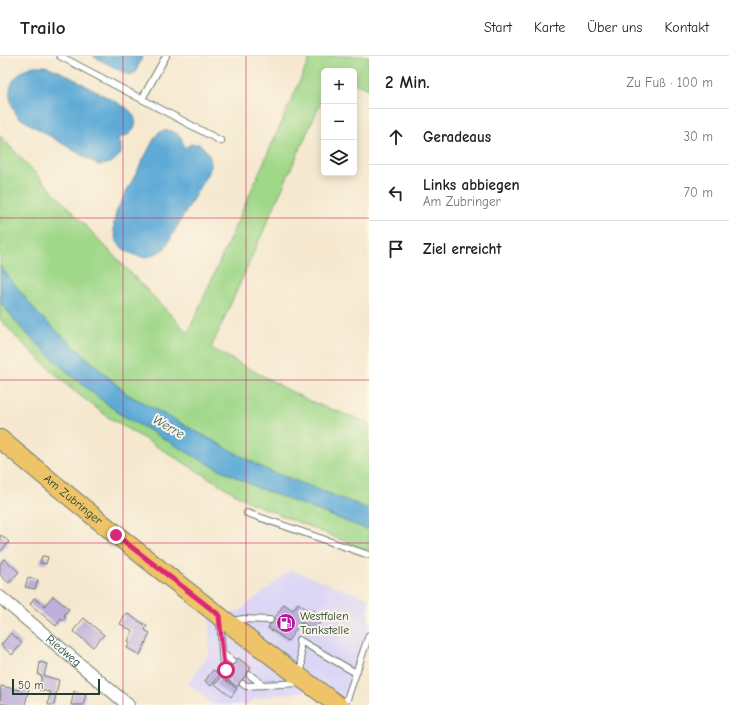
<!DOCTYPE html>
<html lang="de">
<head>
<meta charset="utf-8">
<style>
  body { margin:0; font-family:"Comic Neue",sans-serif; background:#f6f6f6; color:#202124 }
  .controls { position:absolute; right:12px; top:12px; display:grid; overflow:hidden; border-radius:6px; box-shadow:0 2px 10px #0003 }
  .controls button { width:36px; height:36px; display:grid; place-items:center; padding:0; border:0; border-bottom:1px solid #e0e0e0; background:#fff; color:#202124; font:20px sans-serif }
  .scale { position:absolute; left:12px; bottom:10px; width:88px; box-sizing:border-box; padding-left:4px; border:2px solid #1f3d34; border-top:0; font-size:11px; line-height:14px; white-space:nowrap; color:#1f3d34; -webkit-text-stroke:3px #fcf5e5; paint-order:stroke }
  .stop { position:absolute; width:12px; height:12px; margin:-9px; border:3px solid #db2777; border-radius:50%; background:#fff }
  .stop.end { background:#db2777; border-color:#fff; box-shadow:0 1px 4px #0008 }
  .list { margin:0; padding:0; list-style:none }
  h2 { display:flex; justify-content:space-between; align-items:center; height:52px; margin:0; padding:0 16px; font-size:17px }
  h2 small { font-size:13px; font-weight:400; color:#757577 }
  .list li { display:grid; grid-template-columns:26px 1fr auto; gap:12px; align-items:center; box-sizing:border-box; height:56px; padding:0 16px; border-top:1px solid #e0e0e0 }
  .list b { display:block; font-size:15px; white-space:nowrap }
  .list p { margin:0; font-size:13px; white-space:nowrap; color:#757577 }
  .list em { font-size:13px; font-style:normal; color:#757577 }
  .icon { flex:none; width:22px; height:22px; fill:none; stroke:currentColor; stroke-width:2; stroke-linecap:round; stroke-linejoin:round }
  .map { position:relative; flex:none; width:369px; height:649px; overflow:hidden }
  header { display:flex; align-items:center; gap:24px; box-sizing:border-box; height:56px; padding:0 20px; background:#fff; border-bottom:1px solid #e0e0e0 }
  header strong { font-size:19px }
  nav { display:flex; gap:22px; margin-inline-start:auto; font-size:14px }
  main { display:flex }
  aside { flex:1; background:#fff }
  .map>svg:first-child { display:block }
</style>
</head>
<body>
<header>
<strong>Trailo</strong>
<nav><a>Start</a><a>Karte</a><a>Über uns</a><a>Kontakt</a></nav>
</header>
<main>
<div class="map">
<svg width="369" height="649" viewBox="0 0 369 649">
  <rect width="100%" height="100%" fill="#fcf5e5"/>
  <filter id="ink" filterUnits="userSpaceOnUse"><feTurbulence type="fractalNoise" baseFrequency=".025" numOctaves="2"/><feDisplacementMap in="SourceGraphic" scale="8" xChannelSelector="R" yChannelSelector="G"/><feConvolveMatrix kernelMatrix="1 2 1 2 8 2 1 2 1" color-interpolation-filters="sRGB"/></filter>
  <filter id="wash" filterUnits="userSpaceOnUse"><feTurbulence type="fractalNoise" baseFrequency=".012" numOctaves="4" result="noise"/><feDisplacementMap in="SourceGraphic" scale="16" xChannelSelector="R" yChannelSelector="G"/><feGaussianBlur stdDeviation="0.9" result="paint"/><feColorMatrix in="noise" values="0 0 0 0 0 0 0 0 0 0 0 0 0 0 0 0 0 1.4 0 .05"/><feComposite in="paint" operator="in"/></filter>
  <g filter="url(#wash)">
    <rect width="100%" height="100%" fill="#f5e8cf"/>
    <path fill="#dcd6f6" d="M290 514 369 542V570L347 639 307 635 257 642 246 649H214L188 628 209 598 210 561 240 555Z"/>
    <path fill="#a0d88a" stroke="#608a5f" d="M311 0H369V33L354 27V15H324V39L211 292 309 345 369 367V453L267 414 127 338 39 259 0 210V80L188 277Z
      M0 246 23 274 74 322 120 358 203 405 256 431 369 474V495L249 446 108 361 69 331 15 280 0 263Z"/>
    <path fill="#5eabd7" stroke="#3e7486" d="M93 0H143L135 17 128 19Z
      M33 10H45L57 14 127 52C142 65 136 79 118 82L121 89V98C113 106 109 109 98 109L18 61C9 47 5 31 19 18 23 14 29 12 33 10Z
      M168 74C180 78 182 80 184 92L191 88H200C208 96 211 100 211 111L165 192C159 196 150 202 142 201 139 201 135 199 133 198 112 191 111 171 117 154L154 83 159 76Z
      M0 210 39 259 127 338 267 414 369 453V474L256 431 203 405 120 358 74 322 23 274 0 246Z"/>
    <g id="blocks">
      <path fill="#bdaedb" d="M1 479 9 486 0 496V481Z
        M42 500 48 501 46 508 40 507Z
        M4 503 19 516 9 527 0 519V508Z
        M28 522 38 524 35 533 25 531Z
        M53 540 69 553 64 559 66 561 63 565 61 563 56 570 30 548 34 542 44 550Z
        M298 547 308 554 310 552 323 561 315 575 301 566 288 585 268 572 284 548 293 554Z
        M126 557 147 570 145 574 150 577 140 599 127 592 130 586 128 585 133 575 120 568Z
        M84 562 104 579 93 591 73 575Z
        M11 577 22 587 12 599 1 589Z
        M238 602 251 612 237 631 224 621Z
        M40 606 47 608 44 620 59 624 54 649H48L50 636 39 634 42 620 38 619Z
        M213 614 220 619 211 630 205 625Z
        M222 621 237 633 231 641 215 628Z
        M20 629 29 632 25 649H10L0 647 1 630 19 634Z
        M74 635 86 638 83 649H71Z"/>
    </g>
  </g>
  <g filter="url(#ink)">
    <use href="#blocks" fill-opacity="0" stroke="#6a796a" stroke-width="1"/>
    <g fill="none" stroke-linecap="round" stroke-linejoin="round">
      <defs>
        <path id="service" d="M60 0 221 85
          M142 43 166 0
          M247 457 369 499
          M220 565 223 611 226 614
          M232 565 243 563 270 564
          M299 584 356 617
          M299 584 302 609 301 618
          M222 597 232 605
          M250 619 263 629
          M243 628 246 630 300 627
          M343 649 347 643 369 579"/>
        <g id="minor">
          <path id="s1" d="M0 541 128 649"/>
        </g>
        <g id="primary">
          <path id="s2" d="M0 383C110 475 222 565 338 649"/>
        </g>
      </defs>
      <use href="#service" stroke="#6a796a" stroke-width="8"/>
      <use href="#minor" stroke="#6a796a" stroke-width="14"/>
      <use href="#primary" stroke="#6a796a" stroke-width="20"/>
      <use href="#service" stroke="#fff" stroke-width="6"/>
      <use href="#minor" stroke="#fff" stroke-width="12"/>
      <use href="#primary" stroke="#efc469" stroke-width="18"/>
    </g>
  </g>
  <g fill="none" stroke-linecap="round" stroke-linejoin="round" filter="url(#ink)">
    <path stroke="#db2777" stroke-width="5" d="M116 479 219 559 224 611 226 614"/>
  </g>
  <path fill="none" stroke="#c2185b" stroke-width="1" stroke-opacity="0.55" d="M123 0V649M246 0V649M0 162H369M0 324H369M0 487H369"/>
  <defs>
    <symbol id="fuel-disc" viewBox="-11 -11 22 22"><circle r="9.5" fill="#b5179e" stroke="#fcf5e5"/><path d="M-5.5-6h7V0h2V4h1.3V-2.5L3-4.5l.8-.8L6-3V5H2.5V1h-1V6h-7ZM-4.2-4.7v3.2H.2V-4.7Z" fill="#fff"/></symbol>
  </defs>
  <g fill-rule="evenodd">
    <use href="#fuel-disc" x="275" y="556" width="22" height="22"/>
  </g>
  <g text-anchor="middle" stroke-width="4" stroke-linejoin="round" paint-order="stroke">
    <g font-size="12" fill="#1f3d34" stroke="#fcf5e5">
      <text dy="4" stroke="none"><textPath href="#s2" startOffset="95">Am Zubringer</textPath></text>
      <text dy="4" stroke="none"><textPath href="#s1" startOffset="83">Riedweg</textPath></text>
    </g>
    <g font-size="12" fill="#1f3d34" stroke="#fcf5e5" text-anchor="start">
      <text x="300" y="564">Westfalen<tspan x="300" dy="14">Tankstelle</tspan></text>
    </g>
    <g font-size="13" font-style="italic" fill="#325e65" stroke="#fcf5e5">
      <text transform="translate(169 370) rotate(30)" y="5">Werre</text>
    </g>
  </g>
</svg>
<div class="controls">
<button>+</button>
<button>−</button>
<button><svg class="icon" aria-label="layers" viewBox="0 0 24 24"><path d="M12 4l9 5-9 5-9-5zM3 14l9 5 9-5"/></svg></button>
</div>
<div class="scale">50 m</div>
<div class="stop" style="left:226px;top:614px"></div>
<div class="stop end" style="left:116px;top:479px"></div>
</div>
<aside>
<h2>2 Min.<small>Zu Fuß · 100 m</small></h2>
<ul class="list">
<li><svg class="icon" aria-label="ahead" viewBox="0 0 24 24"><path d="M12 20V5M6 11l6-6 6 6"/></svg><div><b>Geradeaus</b></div><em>30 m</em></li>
<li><svg class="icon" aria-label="left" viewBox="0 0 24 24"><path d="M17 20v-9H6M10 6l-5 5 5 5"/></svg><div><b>Links abbiegen</b><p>Am Zubringer</p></div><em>70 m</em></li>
<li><svg class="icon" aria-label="arrive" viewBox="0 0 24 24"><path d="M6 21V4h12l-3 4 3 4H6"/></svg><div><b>Ziel erreicht</b></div></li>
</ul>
</aside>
</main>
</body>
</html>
